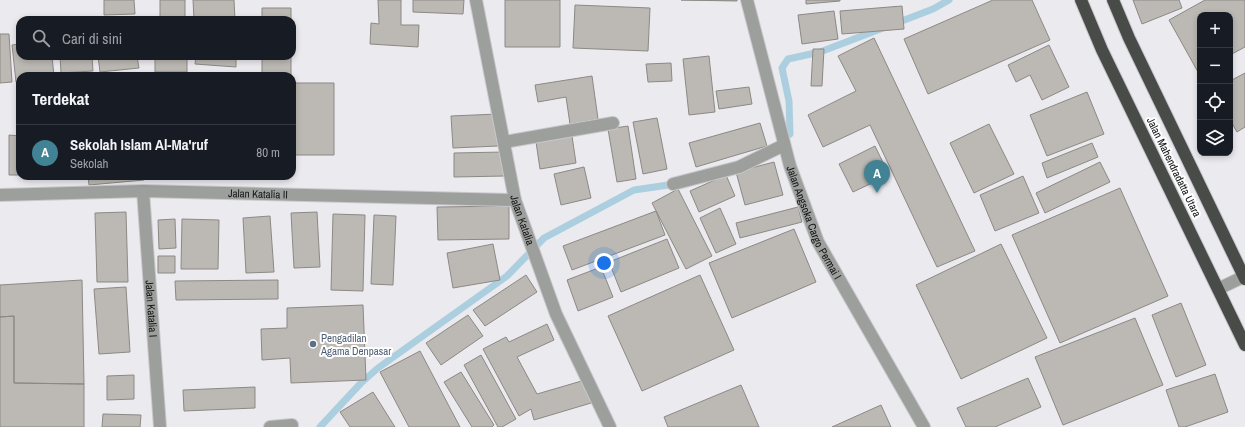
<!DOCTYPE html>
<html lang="id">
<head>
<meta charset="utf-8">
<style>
  body { margin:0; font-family:"Archivo Narrow",sans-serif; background:#20242c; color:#f1f3f6 }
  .controls { position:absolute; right:12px; top:12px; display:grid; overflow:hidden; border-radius:8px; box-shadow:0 2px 6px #0003 }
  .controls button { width:36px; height:36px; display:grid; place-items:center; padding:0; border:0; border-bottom:1px solid #363941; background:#171b24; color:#f1f3f6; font:20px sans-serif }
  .you { position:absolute; left:604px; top:263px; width:14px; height:14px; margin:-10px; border:3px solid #fff; border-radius:50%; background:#1a73e8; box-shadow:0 0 0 6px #1a73e833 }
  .badge { display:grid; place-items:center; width:26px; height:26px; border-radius:50%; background:#418395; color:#fff; font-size:13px; font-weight:700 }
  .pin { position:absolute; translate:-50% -33px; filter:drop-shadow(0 1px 2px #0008) }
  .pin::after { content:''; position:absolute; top:21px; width:14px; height:12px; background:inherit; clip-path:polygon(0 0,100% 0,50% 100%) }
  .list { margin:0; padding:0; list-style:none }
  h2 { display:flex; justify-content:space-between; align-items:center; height:52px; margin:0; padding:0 16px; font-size:17px }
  h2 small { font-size:13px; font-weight:400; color:#9ea1a6 }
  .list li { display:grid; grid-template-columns:26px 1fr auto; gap:12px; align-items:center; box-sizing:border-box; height:56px; padding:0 16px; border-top:1px solid #363941 }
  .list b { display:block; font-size:15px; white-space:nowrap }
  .list p { margin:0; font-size:13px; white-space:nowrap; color:#9ea1a6 }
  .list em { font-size:13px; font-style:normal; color:#9ea1a6 }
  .icon { flex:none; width:22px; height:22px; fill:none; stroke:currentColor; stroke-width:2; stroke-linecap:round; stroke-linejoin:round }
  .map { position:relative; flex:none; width:1245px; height:427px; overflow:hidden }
  .search { position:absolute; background:#171b24; box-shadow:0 2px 6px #0003; left:16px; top:16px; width:280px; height:44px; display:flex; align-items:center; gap:10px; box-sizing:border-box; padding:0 14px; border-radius:12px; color:#9ea1a6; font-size:15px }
  .panel { position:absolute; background:#171b24; box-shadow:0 2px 6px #0003; left:16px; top:72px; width:280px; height:108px; border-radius:12px }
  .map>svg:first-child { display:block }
</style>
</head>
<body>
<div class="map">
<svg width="1245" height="427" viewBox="0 0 1245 427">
  <rect width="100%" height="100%" fill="#ebeaef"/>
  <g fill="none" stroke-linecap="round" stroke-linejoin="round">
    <path stroke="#accfe0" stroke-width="7" d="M894 24 933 9 949 0
      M781 140 790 134 789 101 782 68 788 59 820 52 883 28
      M320 427 361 383 378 368 507 276 544 238 634 190 675 184"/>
  </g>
  <path fill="#bcb9b4" stroke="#8c8985" d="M104 0H134L135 14 104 15Z
    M160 0H185V20H160Z
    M193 0H234L235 20H194Z
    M378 0H401V25H419L418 47 370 44 371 23 379 24Z
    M413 0H464L463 14 413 12Z
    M505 0H560V47H505Z
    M681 0H737V1Z
    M806 0H840V1L806 4Z
    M993 0H1032L1050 40 928 94 904 39Z
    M1133 0H1179L1182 8 1142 24Z
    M1205 0H1245V47L1230 55V15H1200V72H1198L1169 20Z
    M575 5 650 8 648 51 573 48Z
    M902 6 904 29 842 34 840 11Z
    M262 8H291V20H262Z
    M834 11 838 39 802 44 798 15Z
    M0 34H9L12 82 0 83Z
    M874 38 975 251 937 267 870 125 823 147 808 115 856 91 838 56Z
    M20 44V56H52L54 76H20V81L16 82 12 45Z
    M1049 45 1069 87 1042 100 1030 75 1016 82 1008 65Z
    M813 49H824L822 86H811Z
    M60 56H92L93 71 61 73Z
    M98 56H137L139 68 100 72Z
    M155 56H187V72H155Z
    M196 56H236V67L195 64Z
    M262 56H291V76H262Z
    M709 56 715 112 689 115 683 59Z
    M671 63 672 81 648 82 646 64Z
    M1245 73V127L1237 132 1230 120V81Z
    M592 76 598 119 570 124 566 97 538 102 535 85Z
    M294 83H334V155H295Z
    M749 87 752 104 719 109 716 91Z
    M1087 92 1104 134 1047 156 1030 115Z
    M497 114 498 146 453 148 451 116Z
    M657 118 667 169 643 174 633 122Z
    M760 123 767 146 696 167 689 143Z
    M989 124 1014 174 974 193 950 143Z
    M628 126 636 179 617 182 608 129Z
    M9 135 20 136V175H9Z
    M572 136 576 163 540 169 536 142Z
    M1092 143 1098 157 1047 178 1042 163Z
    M875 146 889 175 853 192 839 164Z
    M504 152 505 176 454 177V153Z
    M774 162 783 195 745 205 736 172Z
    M1100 162 1110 182 1045 213 1036 193Z
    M584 167 591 198 561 205 554 174Z
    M726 175 735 196 699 212 690 191Z
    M88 176H144V180L89 185Z
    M1023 176 1039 213 995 231 980 195Z
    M1120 188 1168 296 1060 343 1012 235Z
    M678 189 712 256 686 269 652 203Z
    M509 206V239L438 240 437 207Z
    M798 207 802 222 740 238 736 223Z
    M720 208 736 244 716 253 700 218Z
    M656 211 665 235 572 270 563 246Z
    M126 212 128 282H97L95 213Z
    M317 212 320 267 294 268 291 213Z
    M333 214 365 215 363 291 331 290Z
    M374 215 396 216 393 285 371 284Z
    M270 216 274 272 246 273 243 218Z
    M175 219 176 248 159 249 158 220Z
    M182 219 219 220 218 269H181Z
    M794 229 816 282 732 318 709 263Z
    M667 239 679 268 621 292 609 262Z
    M493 244 500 280 453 288 447 253Z
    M1001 244 1047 338 961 379 916 285Z
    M158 256H175V273H158Z
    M601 267 613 297 578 311 567 280Z
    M526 275 537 292 485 326 473 310Z
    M700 275 734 350 642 391 608 316Z
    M82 280 84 384 14 383V316L0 317V285Z
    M278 280V299L176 300 175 281Z
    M126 287 130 352 99 354 94 289Z
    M1181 303 1206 365 1176 377 1152 315Z
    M363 305 366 380 291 383 290 358 262 360 261 329 287 328V308Z
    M468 315 483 336 441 365 426 343Z
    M14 316V383L84 384V427H0V317Z
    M1135 318 1163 385 1063 425 1035 357Z
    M547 324 554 340 517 357 537 394 585 380 591 403 534 420 531 409 519 416 483 349 506 337 509 342Z
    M420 351 460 427H409L380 372Z
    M481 355 516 419 502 427H498L464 365Z
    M461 372 494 425 492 427H472L444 382Z
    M1215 374 1228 412 1185 427H1179L1166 390Z
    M134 375V399L107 400V376Z
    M1028 378 1041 407 995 427H966L957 408Z
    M741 385 759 427H668L664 417Z
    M255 387V408L184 411 183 390Z
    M373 392 395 427H350L340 412Z
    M881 405 891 427H832Z
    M103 414 141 415 140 427H102Z"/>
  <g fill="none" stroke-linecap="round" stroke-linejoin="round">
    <defs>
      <path id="lane" d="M1218 289 1245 276
        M270 427 292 425"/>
      <g id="street">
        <path id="s1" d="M476 0 515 200 556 314 610 427"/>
        <path id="s2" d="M747 0 790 166 818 242 924 427"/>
        <path d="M504 142 613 123"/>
        <path d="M673 184 739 167 784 145"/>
        <path id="s3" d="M143 191 160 427"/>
        <path id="s4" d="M0 195 143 191 515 200"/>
      </g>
      <path id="highway" d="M1081 0 1102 50 1245 345
        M1113 0 1129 38 1245 279"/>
    </defs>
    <use href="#lane" stroke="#c9c8cc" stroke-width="14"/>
    <use href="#street" stroke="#c9c8cc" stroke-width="14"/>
    <use href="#highway" stroke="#c9c8cc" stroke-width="14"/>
    <use href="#lane" stroke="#9d9f9d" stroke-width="12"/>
    <use href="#street" stroke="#9d9f9d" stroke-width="12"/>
    <use href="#highway" stroke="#484b48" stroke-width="12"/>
  </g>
  <circle fill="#5c6f8a" stroke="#fff" stroke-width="1.5" cx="313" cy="344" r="4"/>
  <g text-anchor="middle" stroke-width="4" stroke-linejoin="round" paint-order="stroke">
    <g font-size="11" fill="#141416" stroke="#fff">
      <text transform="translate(1174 167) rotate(64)" y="4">Jalan Mahendradatta Utara</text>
      <text dy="4" stroke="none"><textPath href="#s4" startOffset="258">Jalan Katalia II</textPath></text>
      <text dy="4" stroke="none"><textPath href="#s1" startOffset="225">Jalan Katalia</textPath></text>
      <text dy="4" stroke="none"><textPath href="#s2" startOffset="233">Jalan Angsoka Cargo Permai I</textPath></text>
      <text dy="4" stroke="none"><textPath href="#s3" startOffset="118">Jalan Katalia I</textPath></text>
    </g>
    <g font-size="11" fill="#4e5e75" stroke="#fff" text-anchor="start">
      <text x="321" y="342">Pengadilan<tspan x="321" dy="13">Agama Denpasar</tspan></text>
    </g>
  </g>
</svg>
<div class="controls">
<button>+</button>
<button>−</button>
<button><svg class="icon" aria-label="locate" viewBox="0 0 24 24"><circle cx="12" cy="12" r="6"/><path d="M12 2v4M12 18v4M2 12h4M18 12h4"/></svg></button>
<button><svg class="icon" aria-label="layers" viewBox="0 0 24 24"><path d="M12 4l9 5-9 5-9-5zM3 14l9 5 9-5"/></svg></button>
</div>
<div class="you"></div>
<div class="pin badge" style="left:877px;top:193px">A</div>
<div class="search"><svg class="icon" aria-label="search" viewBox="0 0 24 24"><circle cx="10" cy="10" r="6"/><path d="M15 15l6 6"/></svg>Cari di sini</div>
<section class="panel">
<h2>Terdekat<small></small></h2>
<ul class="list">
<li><span class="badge">A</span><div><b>Sekolah Islam Al-Ma'ruf</b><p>Sekolah</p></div><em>80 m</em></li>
</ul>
</section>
</div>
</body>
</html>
